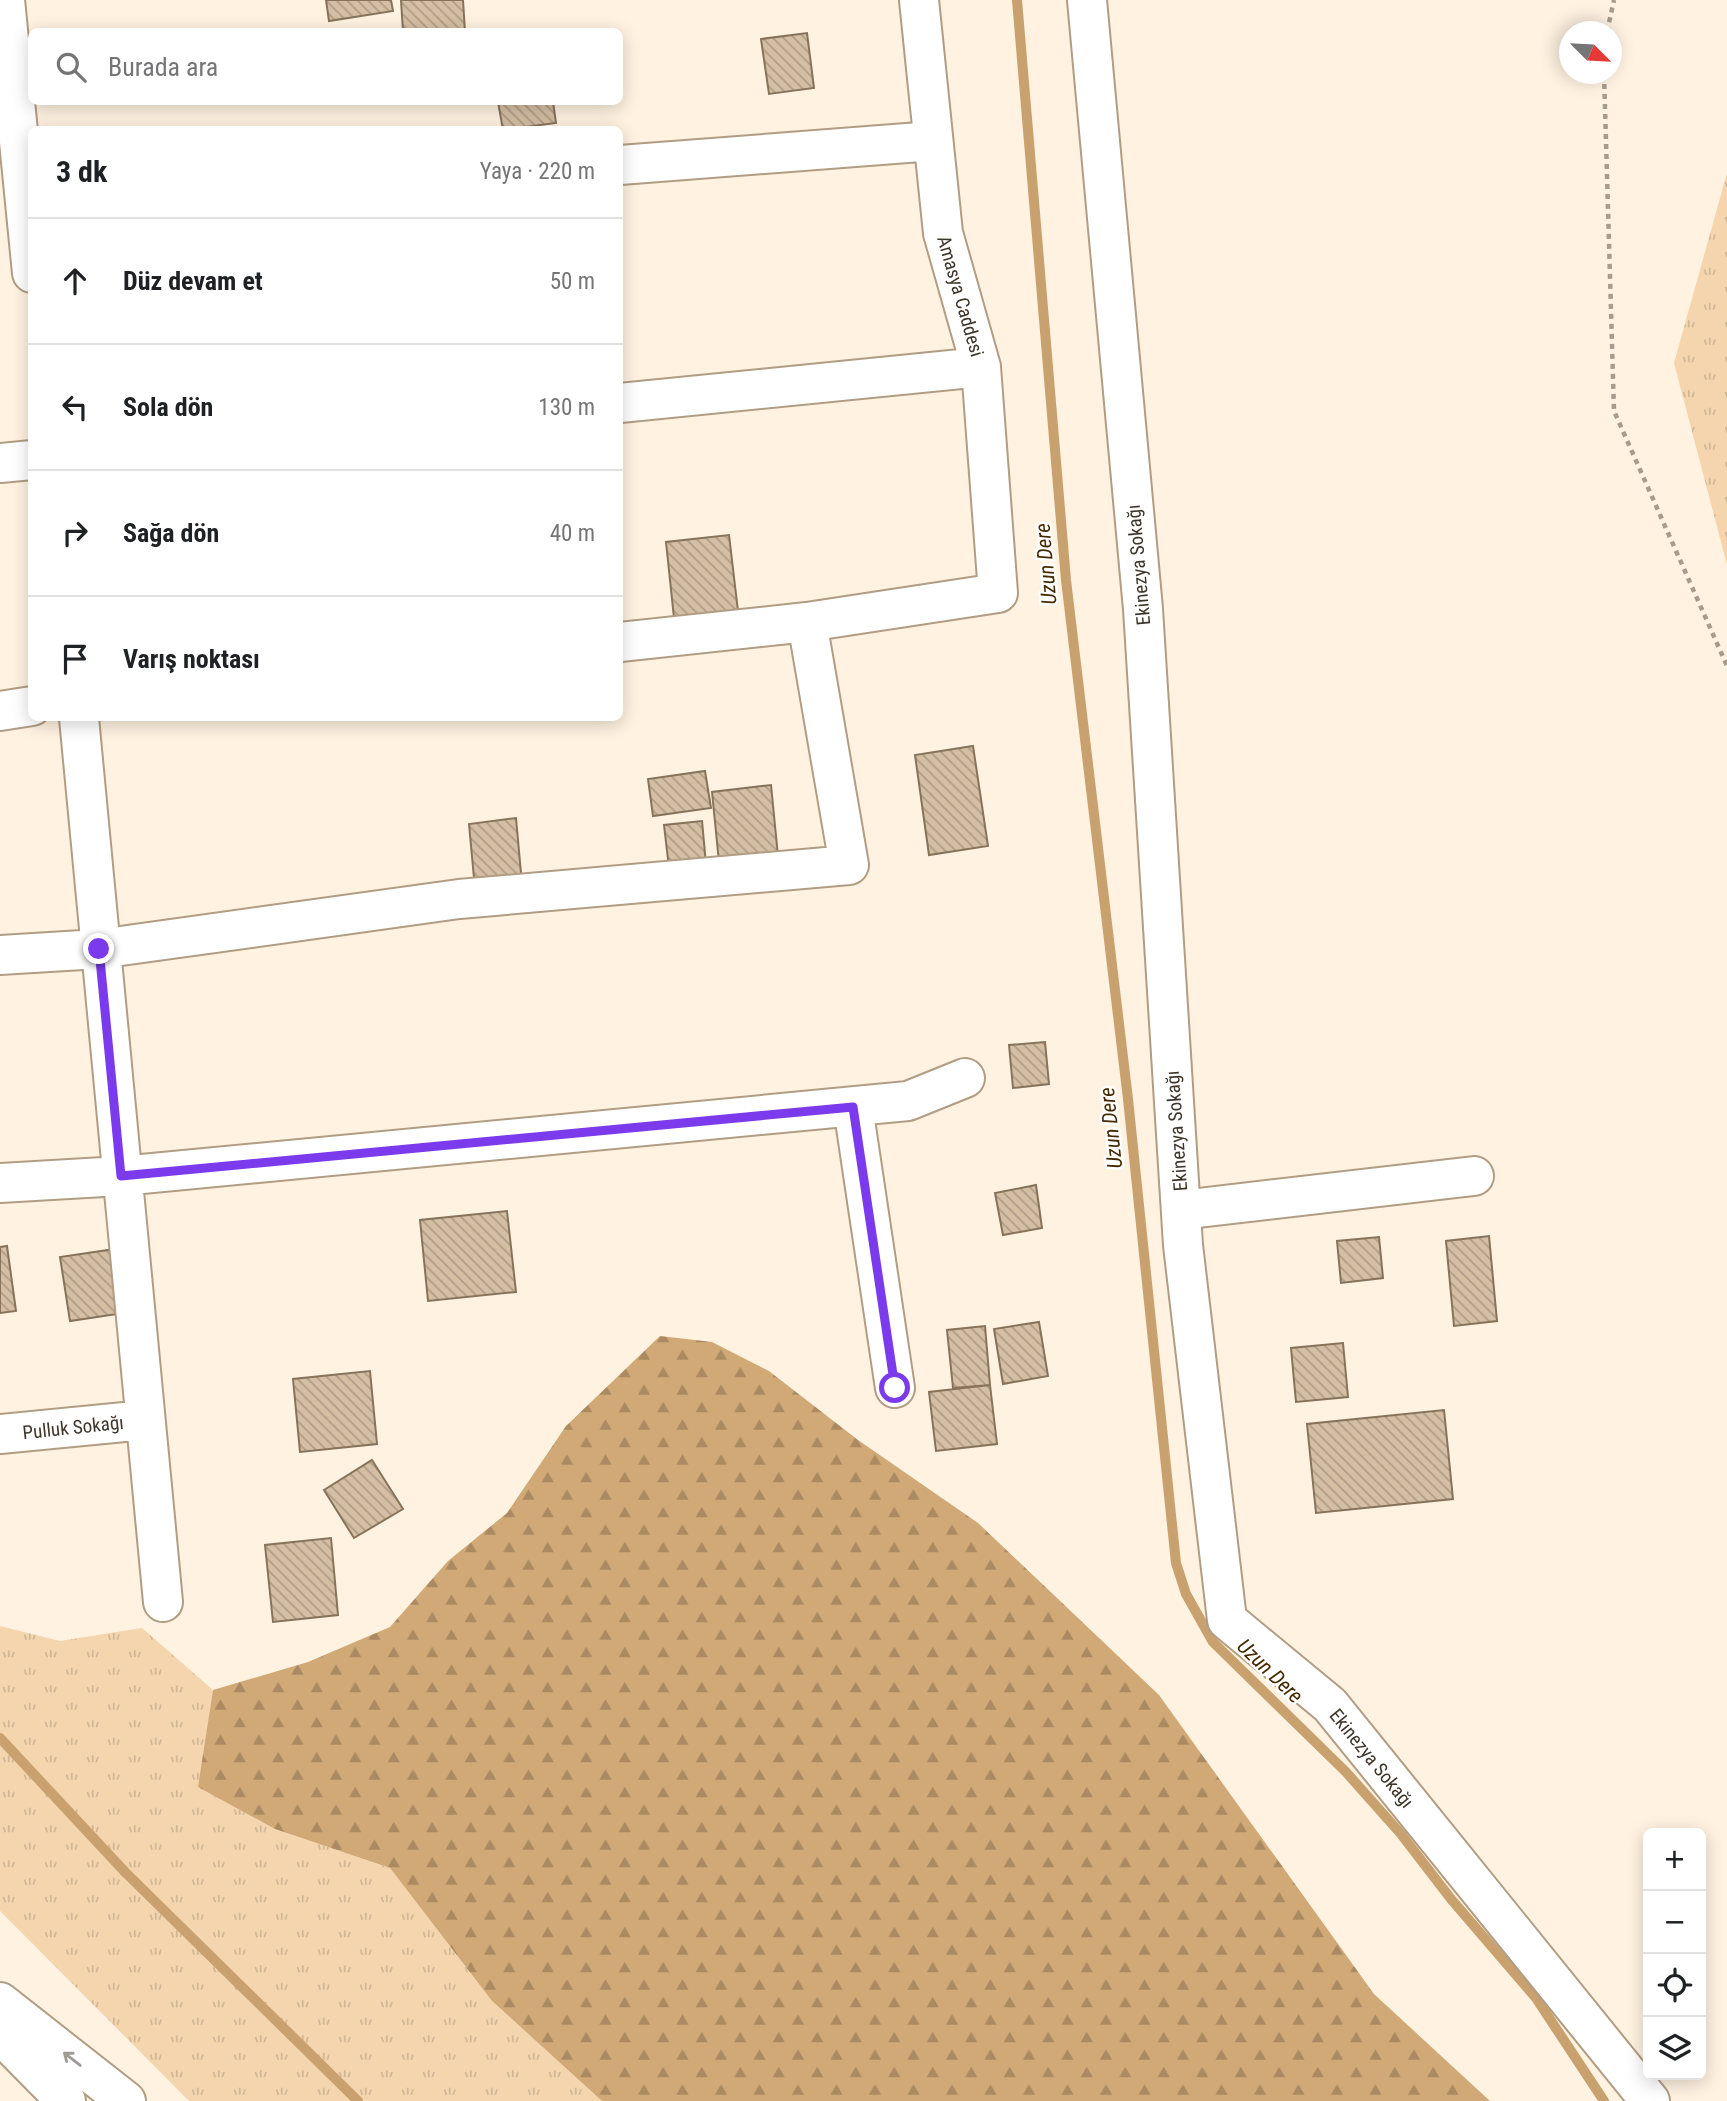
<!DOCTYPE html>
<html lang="tr">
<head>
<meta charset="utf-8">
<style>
  body { margin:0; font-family:"Roboto Condensed",sans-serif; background:#f6f6f6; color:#202124 }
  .controls { position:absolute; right:21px; bottom:21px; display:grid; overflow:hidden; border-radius:10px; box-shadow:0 4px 18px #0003 }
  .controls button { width:63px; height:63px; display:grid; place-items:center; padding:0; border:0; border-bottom:2px solid #e0e0e0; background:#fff; color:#202124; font:35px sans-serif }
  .compass { position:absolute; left:1559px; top:21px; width:63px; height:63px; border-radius:50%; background:#fff; box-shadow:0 4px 18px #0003; rotate:114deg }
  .stop { position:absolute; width:21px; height:21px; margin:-16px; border:5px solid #7c3aed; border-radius:50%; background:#fff }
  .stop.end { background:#7c3aed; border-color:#fff; box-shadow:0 2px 7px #0008 }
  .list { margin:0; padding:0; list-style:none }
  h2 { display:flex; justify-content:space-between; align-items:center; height:91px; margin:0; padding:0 28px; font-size:30px }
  h2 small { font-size:23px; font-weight:400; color:#757577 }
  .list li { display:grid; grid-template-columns:46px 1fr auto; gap:21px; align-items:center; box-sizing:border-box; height:126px; padding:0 28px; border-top:2px solid #e0e0e0 }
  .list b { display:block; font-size:26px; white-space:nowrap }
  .list em { font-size:23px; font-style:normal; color:#757577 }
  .icon { flex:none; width:38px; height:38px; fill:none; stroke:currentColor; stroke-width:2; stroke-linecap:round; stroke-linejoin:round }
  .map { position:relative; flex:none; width:1727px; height:2101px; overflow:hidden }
  .search { position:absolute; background:#fff; box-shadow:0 4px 18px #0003; left:28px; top:28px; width:595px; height:77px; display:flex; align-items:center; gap:18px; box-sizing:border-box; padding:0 24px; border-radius:10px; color:#757577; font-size:26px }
  .panel { position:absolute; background:#fff; box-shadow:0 4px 18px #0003; left:28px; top:126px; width:595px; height:595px; border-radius:10px }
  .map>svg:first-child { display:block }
</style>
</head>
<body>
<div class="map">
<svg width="1727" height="2101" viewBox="0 0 1727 2101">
  <defs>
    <pattern id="grass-tufts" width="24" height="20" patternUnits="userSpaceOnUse" patternTransform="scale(1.75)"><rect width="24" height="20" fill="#f4d5ae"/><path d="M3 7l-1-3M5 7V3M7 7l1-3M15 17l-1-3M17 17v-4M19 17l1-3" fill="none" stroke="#d2b796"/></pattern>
    <pattern id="forest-firs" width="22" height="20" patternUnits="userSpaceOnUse" patternTransform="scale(1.75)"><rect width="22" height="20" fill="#d1a977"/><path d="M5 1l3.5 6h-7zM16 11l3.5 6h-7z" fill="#ab8a62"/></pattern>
    <pattern id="building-back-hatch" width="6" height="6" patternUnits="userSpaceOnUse" patternTransform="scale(1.75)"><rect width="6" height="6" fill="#d5bfa4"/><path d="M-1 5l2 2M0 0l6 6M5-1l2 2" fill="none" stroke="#ae9c86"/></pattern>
  </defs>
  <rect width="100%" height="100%" fill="#fff2e1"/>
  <path fill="url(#grass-tufts)" d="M1727 173V565L1674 363Z
    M0 1626 60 1641 142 1628 213 1690 199 1787 275 1829 390 1868 492 2001 602 2101H189L0 1911Z"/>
  <path fill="url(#forest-firs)" d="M660 1336 712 1342 769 1371 858 1440 978 1523 1159 1695 1374 1994 1490 2101H602L492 2001 390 1868 275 1829 198 1787 213 1690 308 1662 390 1627 448 1561 507 1513 566 1426Z"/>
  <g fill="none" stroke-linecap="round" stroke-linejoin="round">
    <path stroke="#c8a16f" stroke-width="10" d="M1017 0 1066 580 1128 1099 1176 1563 1186 1594 1213 1642 1346 1772 1401 1834 1451 1899 1536 1998 1604 2101
      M0 1738 126 1873 358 2101"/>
  </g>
  <path fill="url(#building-back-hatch)" stroke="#86735a" stroke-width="2" d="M326 0H391L393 11 329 21Z
    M401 0H463L465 32H403Z
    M807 33 814 88 769 94 761 39Z
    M498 102H553L556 123 503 130Z
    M729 535 738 611 674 618 666 542Z
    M973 746 988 846 929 855 915 755Z
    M705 771 711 808 653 816 648 779Z
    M771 785 778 856 719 862 712 792Z
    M516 818 522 884 475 889 469 824Z
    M702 821 706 864 669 868 664 825Z
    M1045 1042 1049 1084 1013 1088 1009 1045Z
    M1036 1185 1042 1228 1003 1235 995 1193Z
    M507 1211 516 1292 428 1301 420 1220Z
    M1489 1236 1497 1321 1454 1326 1446 1241Z
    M1379 1237 1383 1278 1341 1283 1337 1241Z
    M7 1246 16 1311 0 1313V1247Z
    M115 1249 124 1313 70 1321 60 1257Z
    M1039 1322 1048 1376 1003 1384 994 1329Z
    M985 1326 990 1385 953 1388 947 1330Z
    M1343 1343 1348 1397 1296 1402 1291 1348Z
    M370 1371 377 1444 300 1452 293 1379Z
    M990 1385 997 1444 936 1451 929 1392Z
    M1444 1410 1453 1499 1316 1513 1307 1424Z
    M372 1460 403 1509 354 1538 324 1490Z
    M331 1538 338 1615 273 1622 265 1545Z"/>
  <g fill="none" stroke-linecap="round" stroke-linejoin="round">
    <defs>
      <path id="minor" d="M5 0 32 273
        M620 165 933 141
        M620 403 981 367
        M0 463 32 460
        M620 642 807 622 998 593 981 367 943 233 919 0
        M0 711 32 706
        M79 718 163 1602
        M0 955 99 949 459 899 849 865 807 622
        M853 1107 895 1388
        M0 1183 121 1176 908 1101 965 1078
        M1181 1210 1474 1176
        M0 1434 145 1420"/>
      <path id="major" d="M1087 0 1143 609 1183 1245 1227 1620 1330 1705 1650 2101"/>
      <path id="highway" d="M0 2002 126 2101
        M0 2034 66 2101"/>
    </defs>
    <use href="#minor" stroke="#b19d83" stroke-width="42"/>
    <use href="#major" stroke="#b19d83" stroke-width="42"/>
    <use href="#highway" stroke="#b19d83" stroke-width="42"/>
    <path stroke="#a69b8c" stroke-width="4.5" stroke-dasharray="5 5" stroke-linecap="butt" d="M1607 32 1614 0
      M1604 74 1614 411 1727 666"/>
    <use href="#minor" stroke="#fff" stroke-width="38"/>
    <use href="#major" stroke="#fff" stroke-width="38"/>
    <use href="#highway" stroke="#fff" stroke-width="38"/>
  </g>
  <defs><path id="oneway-shaft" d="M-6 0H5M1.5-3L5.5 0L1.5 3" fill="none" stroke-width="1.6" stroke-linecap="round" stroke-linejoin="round" transform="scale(1.75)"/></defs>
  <use stroke="#9e9a94" href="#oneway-shaft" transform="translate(72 2059) rotate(-142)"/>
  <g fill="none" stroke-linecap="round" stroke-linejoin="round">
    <path stroke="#7c3aed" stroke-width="9" d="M99 949 121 1176 853 1107 895 1388"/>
  </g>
  <g text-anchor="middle" stroke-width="5" stroke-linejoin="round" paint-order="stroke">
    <g font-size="19" fill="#3e352a" stroke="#fff">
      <text transform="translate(961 296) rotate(74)" y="7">Amasya Caddesi</text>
      <text transform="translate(1138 565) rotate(-95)" y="7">Ekinezya Sokağı</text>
      <text transform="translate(1176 1131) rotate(-94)" y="7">Ekinezya Sokağı</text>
      <text transform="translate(73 1427) rotate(-6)" y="7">Pulluk Sokağı</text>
      <text transform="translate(1372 1758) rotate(51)" y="7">Ekinezya Sokağı</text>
    </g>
    <g font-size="21" font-style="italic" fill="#442a00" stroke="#fff">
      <text transform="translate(1046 564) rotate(-95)" y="7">Uzun Dere</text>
      <text transform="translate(1111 1128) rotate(-96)" y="7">Uzun Dere</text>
      <text transform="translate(1270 1671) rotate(44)" y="7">Uzun Dere</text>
    </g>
  </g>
</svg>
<div class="controls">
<button>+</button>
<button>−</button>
<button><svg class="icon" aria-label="locate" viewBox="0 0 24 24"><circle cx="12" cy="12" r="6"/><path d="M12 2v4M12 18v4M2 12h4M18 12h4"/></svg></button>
<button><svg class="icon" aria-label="layers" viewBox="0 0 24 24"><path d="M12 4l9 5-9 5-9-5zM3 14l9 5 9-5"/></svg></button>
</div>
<svg class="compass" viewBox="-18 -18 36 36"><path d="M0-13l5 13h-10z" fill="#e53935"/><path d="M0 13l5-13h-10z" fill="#757577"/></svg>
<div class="stop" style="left:895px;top:1388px"></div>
<div class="stop end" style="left:99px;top:949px"></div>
<div class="search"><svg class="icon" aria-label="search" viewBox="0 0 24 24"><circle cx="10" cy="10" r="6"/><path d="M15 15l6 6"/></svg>Burada ara</div>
<section class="panel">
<h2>3 dk<small>Yaya · 220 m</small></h2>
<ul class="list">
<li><svg class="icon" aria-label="ahead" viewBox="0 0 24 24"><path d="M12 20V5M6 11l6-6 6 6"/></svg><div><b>Düz devam et</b></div><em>50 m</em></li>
<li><svg class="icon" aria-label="left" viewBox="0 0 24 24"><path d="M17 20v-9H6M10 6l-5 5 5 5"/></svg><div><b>Sola dön</b></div><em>130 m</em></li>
<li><svg class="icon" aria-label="right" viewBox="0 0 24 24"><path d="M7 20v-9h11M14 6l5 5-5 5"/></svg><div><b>Sağa dön</b></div><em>40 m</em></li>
<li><svg class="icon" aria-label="arrive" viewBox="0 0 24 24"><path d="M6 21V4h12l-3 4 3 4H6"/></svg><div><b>Varış noktası</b></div></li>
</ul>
</section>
</div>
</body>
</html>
